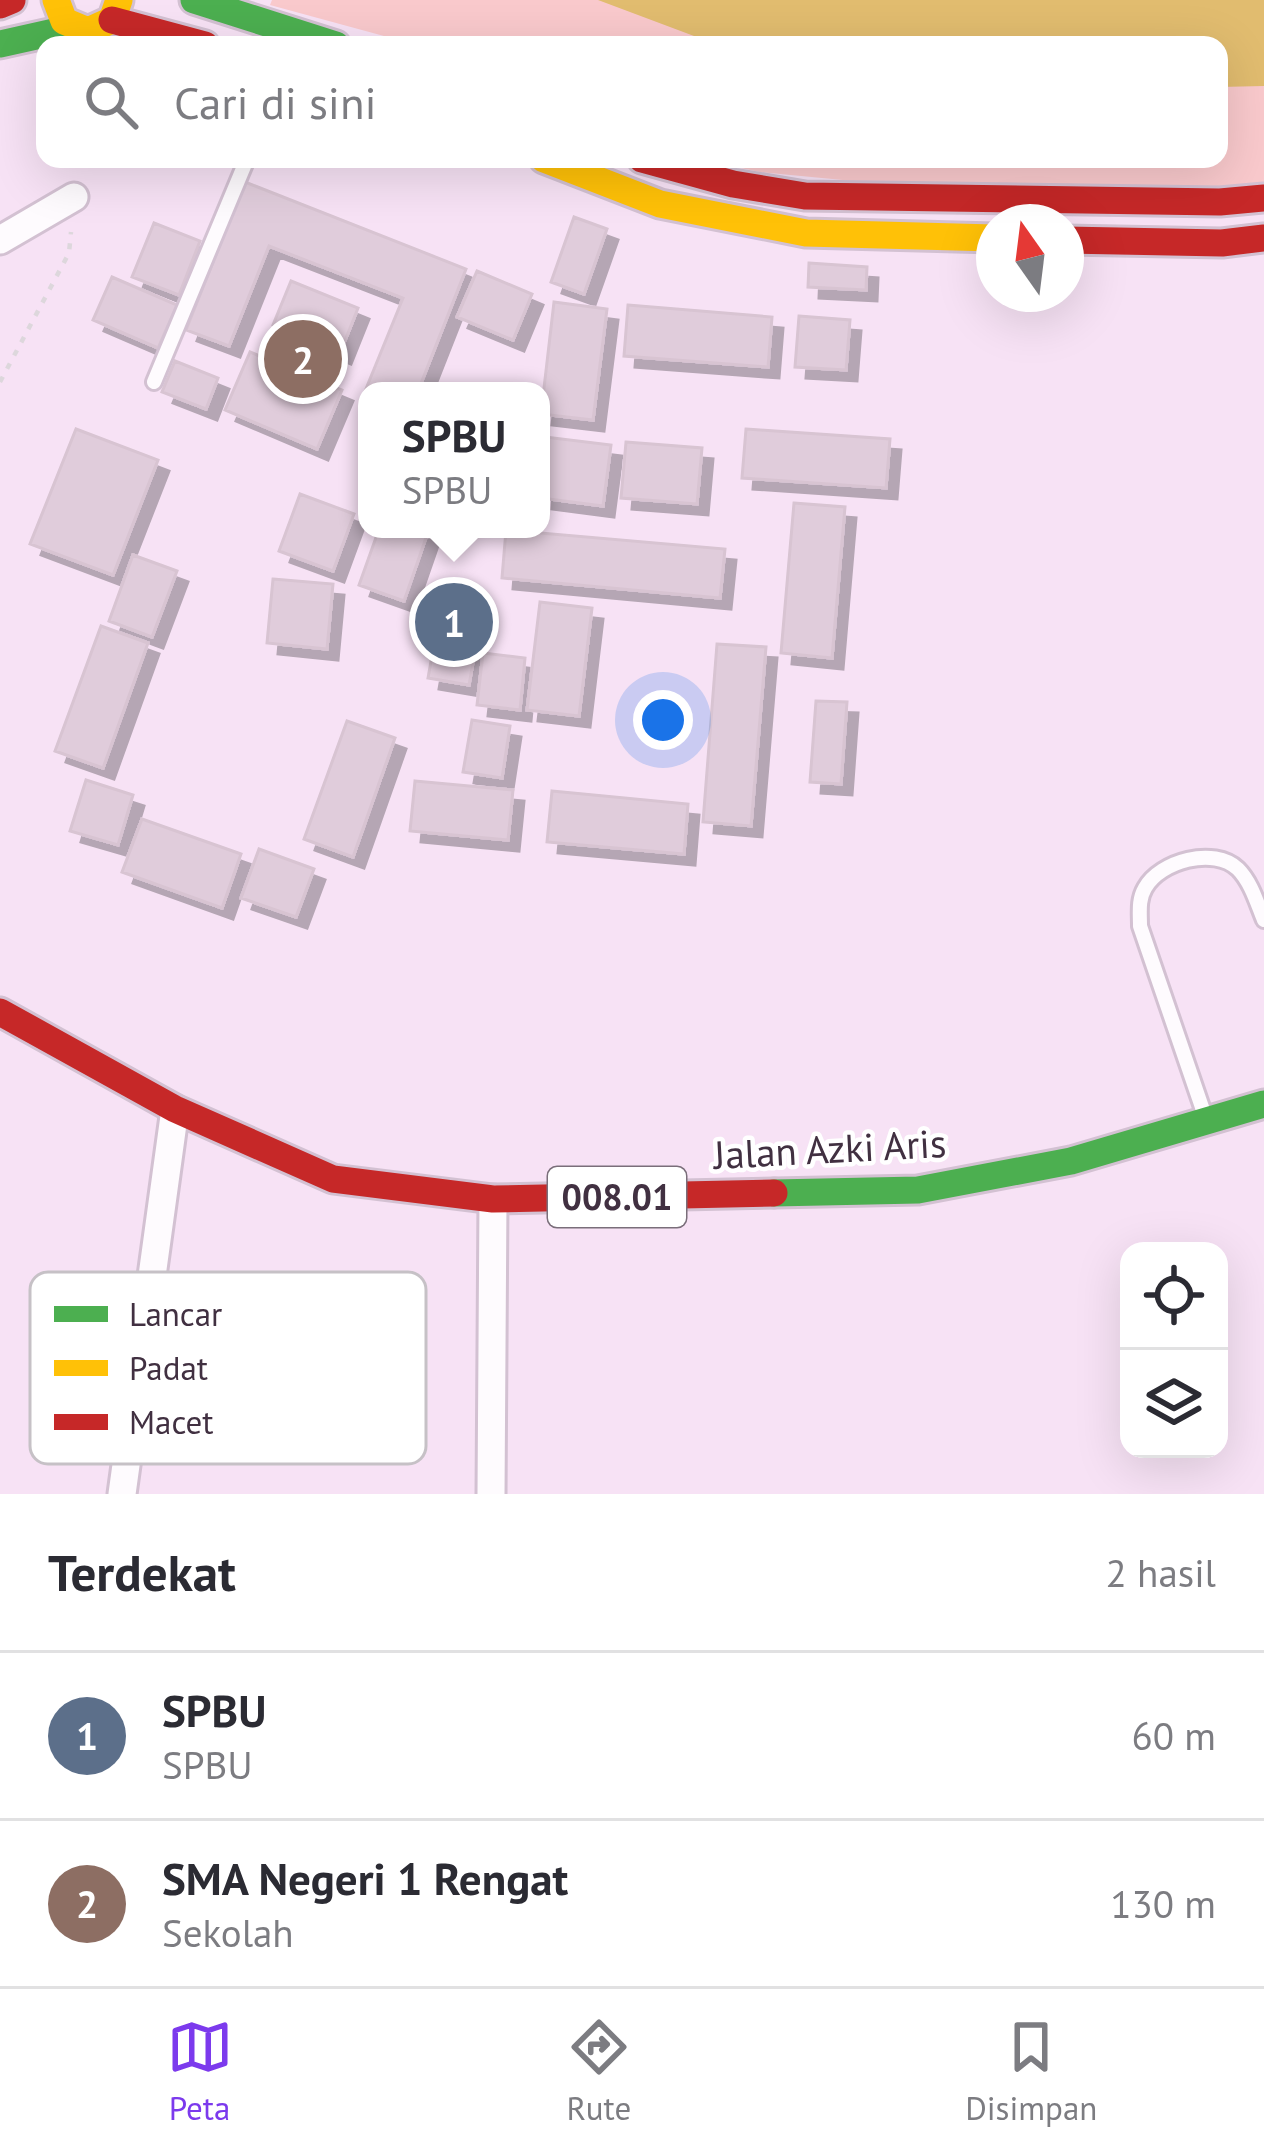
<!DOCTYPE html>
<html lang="id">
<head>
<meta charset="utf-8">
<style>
  body { margin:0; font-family:"PT Sans",sans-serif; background:#f2f2f3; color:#2b2b33 }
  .controls { position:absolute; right:36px; bottom:36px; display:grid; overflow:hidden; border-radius:24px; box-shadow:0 12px 48px #0002 }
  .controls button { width:108px; height:108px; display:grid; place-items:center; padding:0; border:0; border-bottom:3px solid #e1e1e2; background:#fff; color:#2b2b33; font:60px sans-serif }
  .compass { position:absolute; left:976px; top:204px; width:108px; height:108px; border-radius:50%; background:#fff; box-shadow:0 12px 48px #0002; rotate:346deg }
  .you { position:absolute; left:663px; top:720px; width:42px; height:42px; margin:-30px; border:9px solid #fff; border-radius:50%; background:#1a73e8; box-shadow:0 0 0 18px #1a73e833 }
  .badge { display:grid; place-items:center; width:78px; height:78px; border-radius:50%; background:#7c3aed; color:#fff; font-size:39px; font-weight:700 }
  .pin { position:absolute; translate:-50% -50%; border:6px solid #fff; box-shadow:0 3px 12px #0006 }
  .popup { position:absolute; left:358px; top:382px; width:192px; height:156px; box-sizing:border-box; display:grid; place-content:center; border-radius:24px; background:#fff; filter:drop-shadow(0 3px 9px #0005); font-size:39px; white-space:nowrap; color:#7c7c81 }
  .popup b { font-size:45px; color:#2b2b33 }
  .popup::after { content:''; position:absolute; left:50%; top:100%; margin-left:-24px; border:24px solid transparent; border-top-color:#fff }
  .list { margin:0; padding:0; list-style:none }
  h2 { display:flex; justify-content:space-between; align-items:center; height:156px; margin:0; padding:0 48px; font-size:51px }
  h2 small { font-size:39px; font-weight:400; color:#7c7c81 }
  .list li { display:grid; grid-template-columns:78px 1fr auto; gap:36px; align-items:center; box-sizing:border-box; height:168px; padding:0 48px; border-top:3px solid #e1e1e2 }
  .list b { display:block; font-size:45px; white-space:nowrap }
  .list p { margin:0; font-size:39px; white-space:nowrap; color:#7c7c81 }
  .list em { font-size:39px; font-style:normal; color:#7c7c81 }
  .icon { flex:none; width:66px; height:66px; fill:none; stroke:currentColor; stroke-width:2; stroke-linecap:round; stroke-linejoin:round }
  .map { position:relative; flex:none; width:1264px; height:1494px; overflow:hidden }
  .search { position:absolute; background:#fff; box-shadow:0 12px 48px #0002; left:36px; right:36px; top:36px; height:132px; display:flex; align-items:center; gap:30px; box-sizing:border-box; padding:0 42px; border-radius:24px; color:#7c7c81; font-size:45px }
  .sheet { height:492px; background:#fff }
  nav { display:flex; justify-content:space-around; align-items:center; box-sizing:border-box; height:168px; border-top:3px solid #e1e1e2; background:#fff; font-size:33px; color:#7c7c81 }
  nav a { display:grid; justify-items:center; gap:6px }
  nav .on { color:#7c3aed }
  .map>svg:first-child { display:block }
</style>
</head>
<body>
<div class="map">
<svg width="1264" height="1494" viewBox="0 0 1264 1494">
  <defs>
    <filter id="shadow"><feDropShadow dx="11" dy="11" stdDeviation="0" flood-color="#0004"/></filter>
  </defs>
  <rect width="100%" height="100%" fill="#f7e2f5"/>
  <path fill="#f9c9cc" d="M272 0H1264V188L853 181 760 172 698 159H1219V45H417L270 5Z"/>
  <path fill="#e1bc6f" d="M598 0H1264V86L1219 87V45H718Z"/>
  <path fill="#e0ccdb" stroke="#d8c4d2" stroke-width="3" filter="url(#shadow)" d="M245 182 466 269 418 391H367V403L361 401 403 298 269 246 229 346 186 330Z
    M574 217 607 229 584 294 551 282Z
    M154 223 200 241 179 295 132 277Z
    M809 263 867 267 866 290 808 287Z
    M477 271 532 294 513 340 457 317Z
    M112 277 177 305 158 348 93 320Z
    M291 281 358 308 340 353 273 325Z
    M554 302 607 309 593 420 541 414Z
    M628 305 772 317 768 367 624 356Z
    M799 316 850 320 846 370 795 367Z
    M250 352 342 390 317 449 225 410Z
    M175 361 218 378 206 409 162 392Z
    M76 429 158 460 113 575 30 544Z
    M746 429 890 439 886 488 742 478Z
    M545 437 611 445 603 506 541 498Z
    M626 442 702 448 697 504 621 498Z
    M300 494 354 514 333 571 279 551Z
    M794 503 845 507 832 658 781 653Z
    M379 529H429L404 601 359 585Z
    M506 530 725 549 720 598 502 578Z
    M133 555 177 571 152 637 109 621Z
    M273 579 333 584 327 649 267 643Z
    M540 602 592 608 579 716 527 710Z
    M101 626 148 643 103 768 55 751Z
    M435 639 476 646 469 685 428 678Z
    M717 644 766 647 751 826 703 822Z
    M483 653 525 658 520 710 477 705Z
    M816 701 847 702 841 784 810 782Z
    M472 720 510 726 502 778 463 772Z
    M347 721 395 738 353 857 304 839Z
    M86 780 133 795 118 845 70 831Z
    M415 781 513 790 508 840 410 831Z
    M552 791 688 804 684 854 547 842Z
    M142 819 241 854 222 908 122 872Z
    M259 849 314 869 296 917 241 898Z"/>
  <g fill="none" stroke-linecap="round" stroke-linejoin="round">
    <defs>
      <path id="lane" d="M154 382 247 159
        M1205 1116 1140 926C1140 912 1138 900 1145 888 1160 861 1214 846 1238 869 1251 882 1257 903 1264 920"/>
      <path id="street" d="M0 240 74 197
        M122 1494 175 1109
        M491 1494 493 1199"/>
      <path id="fast" d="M194 0 336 45
        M0 44 72 28
        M774 1193 918 1190 1071 1161 1264 1104"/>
      <path id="slow" d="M56 0 64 21 88 31 112 20 119 0
        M544 159 660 204 806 233 994 238"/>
      <path id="jam" d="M0 5 12 0
        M112 20 205 45
        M642 159 733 184 805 196 1220 202 1264 198
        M1066 240 1222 243 1264 238
        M0 1012 175 1109 333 1179 493 1199 774 1193"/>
    </defs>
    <use href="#lane" stroke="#d3c1d2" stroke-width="20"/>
    <use href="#street" stroke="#d3c1d2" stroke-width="33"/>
    <use href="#fast" stroke="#d3c1d2" stroke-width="33"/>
    <use href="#slow" stroke="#d3c1d2" stroke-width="33"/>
    <use href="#jam" stroke="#d3c1d2" stroke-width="33"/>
    <path stroke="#ddd7dc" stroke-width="4.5" stroke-dasharray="6 9" stroke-linecap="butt" d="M0 382 69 253 71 232"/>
    <use href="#lane" stroke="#fefbfe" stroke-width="14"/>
    <use href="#street" stroke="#fefbfe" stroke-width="27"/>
    <use href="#fast" stroke="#4caf50" stroke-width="27"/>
    <use href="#slow" stroke="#ffc107" stroke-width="27"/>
    <use href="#jam" stroke="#c62828" stroke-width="27"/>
  </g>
  <g text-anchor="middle" stroke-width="9" stroke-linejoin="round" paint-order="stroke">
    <rect fill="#fff" stroke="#7a6e7a" stroke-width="3" x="548" y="1167" width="138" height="60" rx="9"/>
    <g font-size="36" font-weight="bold" fill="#413041">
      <text x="617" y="1210">008.01</text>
    </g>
    <g font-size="39" fill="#413041" stroke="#fff">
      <text transform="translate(830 1149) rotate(-3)" y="14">Jalan Azki Aris</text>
    </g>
  </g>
  <rect x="30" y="1272" width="396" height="192" rx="18" fill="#fff" stroke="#c6c1c6" stroke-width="3"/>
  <rect x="54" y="1306" width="54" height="16" fill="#4caf50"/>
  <rect x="54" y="1360" width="54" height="16" fill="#ffc107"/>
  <rect x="54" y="1414" width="54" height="16" fill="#c62828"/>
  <g font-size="33" fill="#413041">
    <text x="129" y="1326">Lancar</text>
    <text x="129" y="1380">Padat</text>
    <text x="129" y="1434">Macet</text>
  </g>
</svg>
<div class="controls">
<button><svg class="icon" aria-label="locate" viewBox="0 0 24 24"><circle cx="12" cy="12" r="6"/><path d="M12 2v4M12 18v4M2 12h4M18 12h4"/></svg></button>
<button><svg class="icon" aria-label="layers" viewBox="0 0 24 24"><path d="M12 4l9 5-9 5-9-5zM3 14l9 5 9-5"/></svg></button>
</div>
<svg class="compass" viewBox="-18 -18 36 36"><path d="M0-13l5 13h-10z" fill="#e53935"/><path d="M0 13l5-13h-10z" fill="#7c7c81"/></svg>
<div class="you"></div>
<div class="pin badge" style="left:454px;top:622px;background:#5c6f8a">1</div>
<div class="popup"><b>SPBU</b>SPBU</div>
<div class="pin badge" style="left:303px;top:359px;background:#8d6e63">2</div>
<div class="search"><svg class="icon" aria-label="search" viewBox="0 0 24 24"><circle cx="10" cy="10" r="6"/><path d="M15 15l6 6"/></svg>Cari di sini</div>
</div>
<section class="sheet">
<h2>Terdekat<small>2 hasil</small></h2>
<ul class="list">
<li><span class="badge" style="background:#5c6f8a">1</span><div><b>SPBU</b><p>SPBU</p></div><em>60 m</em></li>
<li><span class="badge" style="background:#8d6e63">2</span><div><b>SMA Negeri 1 Rengat</b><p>Sekolah</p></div><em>130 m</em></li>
</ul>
</section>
<nav>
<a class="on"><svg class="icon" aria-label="map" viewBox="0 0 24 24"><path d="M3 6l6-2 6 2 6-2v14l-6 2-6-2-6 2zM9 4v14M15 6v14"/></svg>Peta</a>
<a><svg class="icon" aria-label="directions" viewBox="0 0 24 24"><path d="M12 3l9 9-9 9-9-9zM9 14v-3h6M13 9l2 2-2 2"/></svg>Rute</a>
<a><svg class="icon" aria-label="saved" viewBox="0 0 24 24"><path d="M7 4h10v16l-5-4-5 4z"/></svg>Disimpan</a>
</nav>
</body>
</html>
